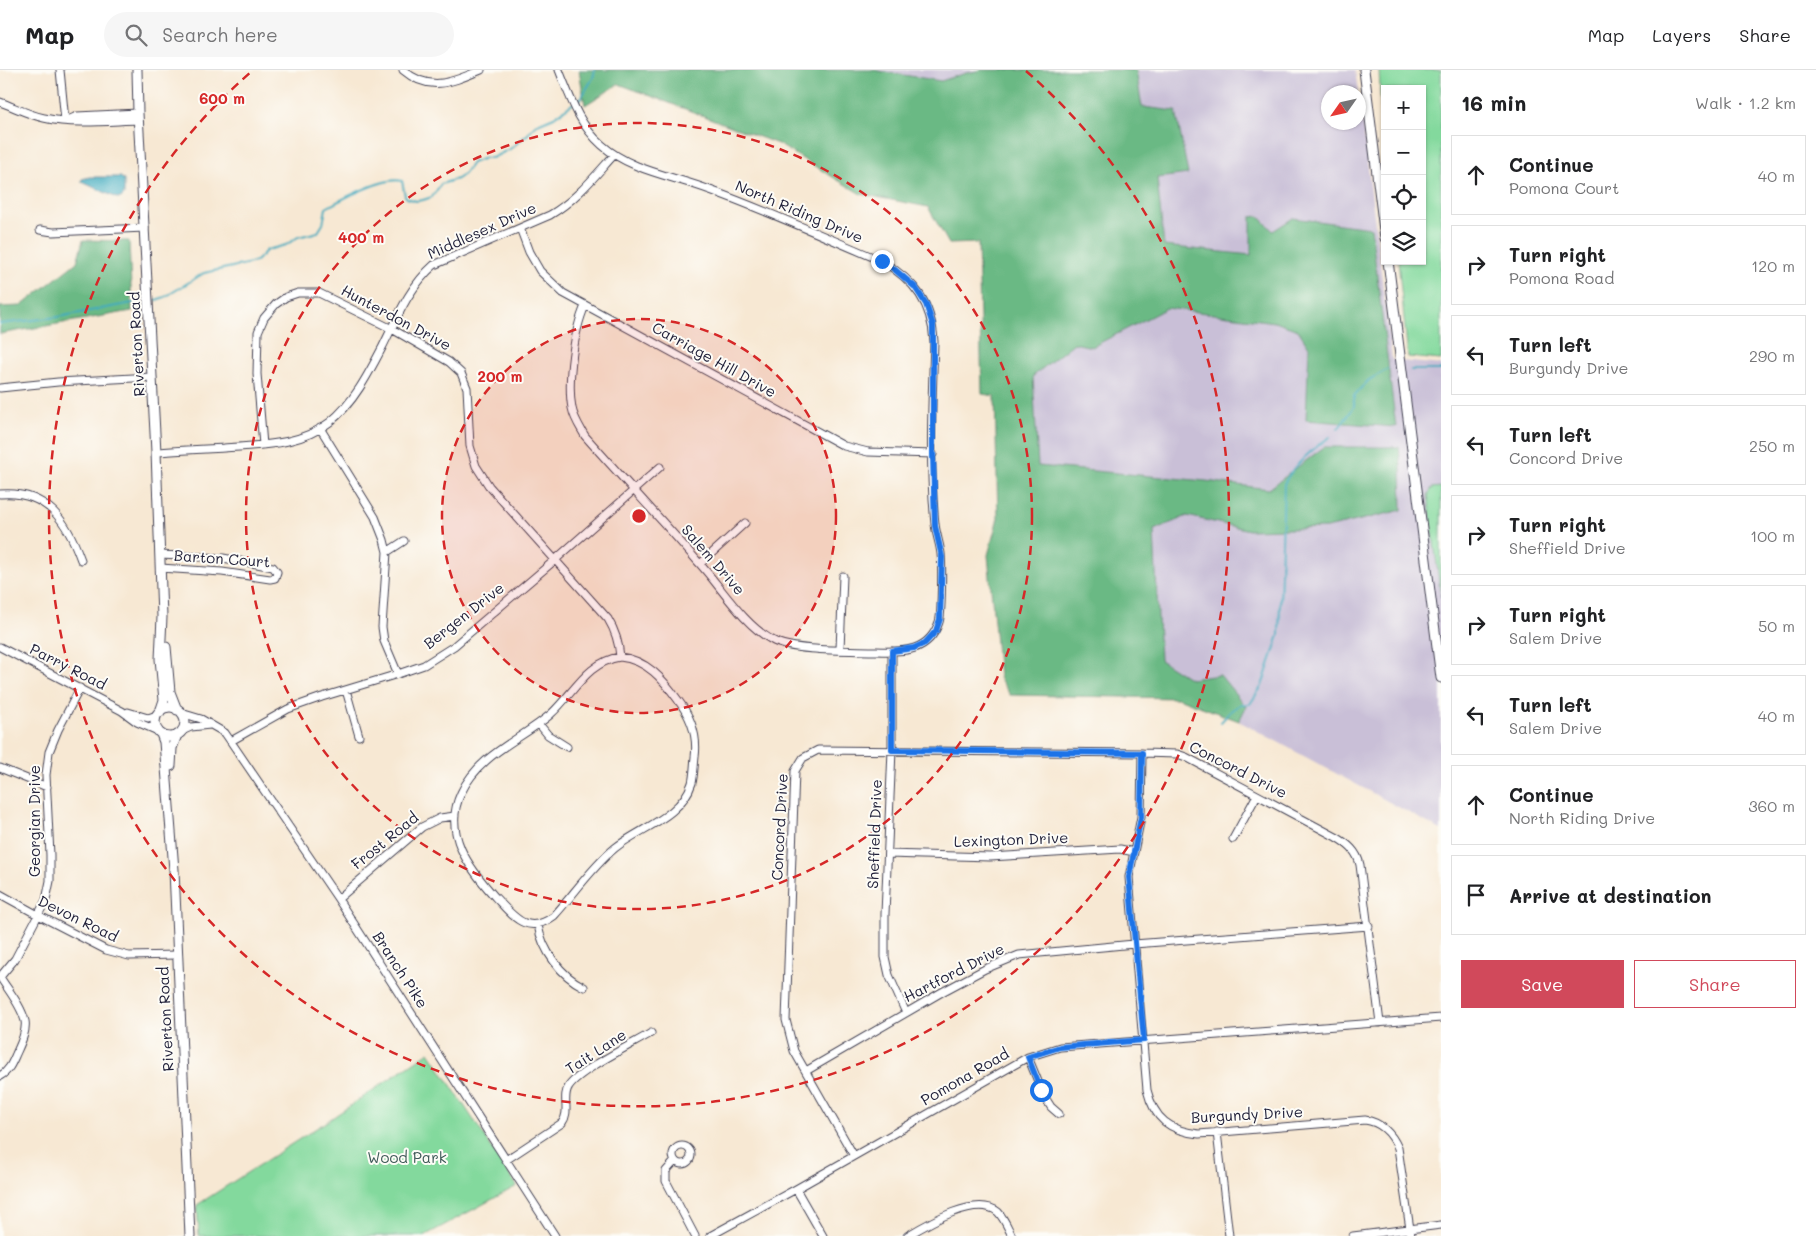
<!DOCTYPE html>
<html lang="en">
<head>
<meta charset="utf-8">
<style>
  body { margin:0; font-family:Mali,sans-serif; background:#f6f6f6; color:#202124 }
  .controls { position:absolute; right:15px; top:15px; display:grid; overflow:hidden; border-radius:0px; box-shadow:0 1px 4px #0004 }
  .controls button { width:45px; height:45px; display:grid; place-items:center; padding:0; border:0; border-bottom:1px solid #e0e0e0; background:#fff; color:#202124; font:25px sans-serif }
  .compass { position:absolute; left:1321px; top:15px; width:45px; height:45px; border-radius:50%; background:#fff; box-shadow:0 1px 4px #0004; rotate:236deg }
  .stop { position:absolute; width:15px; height:15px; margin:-11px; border:4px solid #1a73e8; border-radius:50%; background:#fff }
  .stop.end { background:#1a73e8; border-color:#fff; box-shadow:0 1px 5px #0008 }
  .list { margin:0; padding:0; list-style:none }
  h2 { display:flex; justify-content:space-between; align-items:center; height:65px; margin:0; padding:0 20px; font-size:21px }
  h2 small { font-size:16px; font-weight:400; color:#757577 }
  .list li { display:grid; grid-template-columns:32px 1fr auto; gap:15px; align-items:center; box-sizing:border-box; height:80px; margin:0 10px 10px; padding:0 10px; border:1px solid #e0e0e0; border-radius:0px }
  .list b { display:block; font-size:19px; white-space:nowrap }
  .list p { margin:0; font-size:16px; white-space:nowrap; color:#757577 }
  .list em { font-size:16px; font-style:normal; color:#757577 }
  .actions { display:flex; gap:10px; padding:15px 20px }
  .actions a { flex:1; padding:11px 0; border:1px solid #d1495b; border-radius:0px; text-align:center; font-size:18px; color:#d1495b }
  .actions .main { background:#d1495b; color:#fff }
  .icon { flex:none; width:28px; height:28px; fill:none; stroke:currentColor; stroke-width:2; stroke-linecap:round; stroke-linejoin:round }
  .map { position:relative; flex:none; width:1441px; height:1166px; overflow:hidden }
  header { display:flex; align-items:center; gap:30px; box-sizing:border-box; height:70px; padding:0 25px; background:#fff; border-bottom:1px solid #e0e0e0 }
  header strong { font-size:24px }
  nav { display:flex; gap:28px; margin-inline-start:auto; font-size:18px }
  .search { width:350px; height:45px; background:#f6f6f6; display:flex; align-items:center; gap:12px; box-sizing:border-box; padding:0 18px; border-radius:28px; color:#757577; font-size:19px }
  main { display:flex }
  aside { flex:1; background:#fff }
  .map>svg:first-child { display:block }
</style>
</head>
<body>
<header>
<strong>Map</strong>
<div class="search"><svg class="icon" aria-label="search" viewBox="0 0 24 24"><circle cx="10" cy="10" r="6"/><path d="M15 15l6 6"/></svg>Search here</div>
<nav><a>Map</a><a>Layers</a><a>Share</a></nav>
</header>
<main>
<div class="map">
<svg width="1441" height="1166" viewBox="0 0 1441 1166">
  <rect width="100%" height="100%" fill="#fdfcf7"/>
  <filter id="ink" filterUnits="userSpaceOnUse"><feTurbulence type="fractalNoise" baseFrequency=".02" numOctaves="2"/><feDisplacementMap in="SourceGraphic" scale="10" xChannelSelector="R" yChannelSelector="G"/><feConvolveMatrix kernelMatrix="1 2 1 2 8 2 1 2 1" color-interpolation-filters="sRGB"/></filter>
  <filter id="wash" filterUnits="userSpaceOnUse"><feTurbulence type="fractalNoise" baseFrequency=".0096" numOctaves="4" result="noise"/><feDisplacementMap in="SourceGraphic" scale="20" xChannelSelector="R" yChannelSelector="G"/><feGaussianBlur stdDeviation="1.12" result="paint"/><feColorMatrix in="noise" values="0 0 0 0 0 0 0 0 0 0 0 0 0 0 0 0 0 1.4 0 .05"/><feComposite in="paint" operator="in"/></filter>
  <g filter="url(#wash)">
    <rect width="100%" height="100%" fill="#f7e8d3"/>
    <path fill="#c9bfd7" d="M664 0H1355L1358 22H1328V52H1358L1359 25 1392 290 1441 295V760L1003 524 993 214 966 97Z"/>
    <path fill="#83d99d" stroke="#527e6c" d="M1379 0H1441V290L1408 287 1398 191H1422V19H1385V56L1383 39H1381Z
      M1441 417V527L1428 425 1432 418Z
      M429 982 517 1116 424 1166H199L197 1135 329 1050Z"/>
    <path fill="#6ab984" stroke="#466e60" d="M579 0H872L941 11 966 3 982 0H1136L1142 37 1176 41 1188 104 1157 108 1164 176 1251 185V147L1259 146 1273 161 1293 148 1371 158 1396 357 1306 350 1309 277 1298 260 1275 252 1167 238 1092 277 1074 273 1033 306 1038 396 1206 411 1269 419 1324 377H1399L1401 397 1402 440 1327 458 1249 460 1187 446 1154 460 1160 590 1190 609 1220 605 1246 637 1239 651 1178 628 1010 625 999 607 988 485 998 448 995 326 982 324 978 173 949 174 928 137 861 124 778 74 619 14 585 35Z
      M83 170 129 171 132 241 0 264V237L21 236 77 192Z"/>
    <path fill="#40abbf" stroke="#31667d" d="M90 107H121L124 110V125L121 128H117L82 112V109Z"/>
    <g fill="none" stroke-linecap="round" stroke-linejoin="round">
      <path stroke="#40abbf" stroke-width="2" d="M156 230 165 227 204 203 251 193 256 191 267 180 286 175 298 167 318 162 323 154 326 138C342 129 385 106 402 111L405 126 407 128 416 131 423 130 432 127 441 114 457 109 464 104 472 93 485 88H492L510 79 528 64 535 55 554 47 581 28 593 8 595 0
        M0 254 58 247 138 232
        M1411 300H1441
        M1338 359 1354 337V326L1361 318 1369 310 1388 299
        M1221 652 1232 640 1241 634H1250L1262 616 1279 565 1284 414C1292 397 1314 377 1330 367"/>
    </g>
  </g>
  <g filter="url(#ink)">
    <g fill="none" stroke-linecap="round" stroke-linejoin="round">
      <defs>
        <path id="minor" d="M60 0 65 51
          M403 0C430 23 452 12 481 0
          M559 0C570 27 579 55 602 75 631 101 674 106 710 120 768 141 825 167 882 191 915 211 932 233 934 272 932 333 929 394 935 454 936 464 940 474 941 484 942 493 942 544 939 552 929 582 904 582 877 581 850 580 793 582 772 570 743 554 721 517 699 493 662 450 623 409 585 366 580 357 574 349 572 338 567 312 574 260 585 236
          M0 32C14 37 29 45 44 48 75 55 107 51 138 50
          M68 50 77 46 138 43
          M520 158 529 182 540 201 563 223 844 376 868 382 933 384
          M40 160 53 162 145 158
          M0 318 58 312 152 307
          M320 358 375 447 384 470 387 482 382 557 384 571 398 604
          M263 375 257 304 258 262 264 248 276 234 286 227 298 223H319L392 259 449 292 461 303 467 318 470 376 476 396 489 416 608 549C616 562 619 573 620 587
          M156 382C179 380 202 379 224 378 261 375 299 376 330 352 353 334 369 303 382 278 397 248 409 217 434 195L550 145C576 130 594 107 614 85
          M0 424C47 420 67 451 81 490
          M387 482 404 471
          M160 485 223 488 273 497 277 502 275 508 270 509 222 502 160 498
          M700 494 745 453
          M0 577 122 641 137 652 158 661
          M840 579 843 506
          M892 581V680L885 844V887L889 905 906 943
          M620 587C647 590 663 609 678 630 691 647 698 665 695 687 694 695 694 705 692 713 681 747 640 758 615 778 592 797 574 824 554 846 527 866 514 847 495 827 469 798 442 763 461 723 479 684 521 670 551 644 574 623 587 592 620 587Z
          M346 620 359 666
          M128 642 148 648 157 645
          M181 643 201 649 225 663 338 829 555 1166
          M539 654 548 665 567 677
          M182 661 191 657 210 655
          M231 671 288 639 322 627 398 604 424 595 454 576 555 490 660 397
          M1142 683 1141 747 1129 807 1147 1020C1154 1049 1170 1061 1199 1064L1365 1050C1381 1052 1392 1064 1398 1078L1411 1166
          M0 698 47 717
          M1233 769 1257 725
          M888 784 990 787 1120 779 1134 782
          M0 824 38 845 106 880 129 886 177 885
          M338 829 422 757 440 748 455 746
          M538 855C542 880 561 906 584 917
          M1028 987 1044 1026 1051 1037 1059 1044
          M806 1001 942 922 985 899 1019 885 1134 874 1369 856
          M0 1006C9 1001 12 993 16 984 20 975 27 962 25 951 21 935 8 920 0 907L15 889 46 830 50 811V785L46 705 49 682 58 660 80 618
          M1217 1062 1229 1166
          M673 1085a9 9 0 1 1 18 0a9 9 0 1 1-18 0Z
          M854 1086 794 981 786 950 795 701 803 688 818 680 1142 683 1177 684 1186 687 1336 767C1348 774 1357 781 1360 795L1380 953
          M506 1090 562 1053C571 1041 561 1027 569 1016 580 1000 633 974 651 963
          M675 1091 666 1101V1111L695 1166
          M796 1119 823 1166
          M710 1166 796 1119 1028 987 1060 977 1441 948
          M907 1166C927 1154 976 1124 998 1142 1004 1148 1008 1158 1012 1166
          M1353 1166 1441 1155"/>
        <path id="major" d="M137 0 138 43 156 382 162 547 160 589 164 630 160 642
          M1364 0 1385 168
          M1388 191 1441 608
          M166 577 170 622 177 640
          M155 652a15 15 0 1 1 30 0a15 15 0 1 1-30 0Z
          M161 664 164 672 165 685 174 800 190 1166
          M171 696 172 678 177 665"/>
      </defs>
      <use href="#minor" stroke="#424052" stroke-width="9"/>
      <use href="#major" stroke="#424052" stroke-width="11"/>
      <use href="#minor" stroke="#fff" stroke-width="7"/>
      <use href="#major" stroke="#fff" stroke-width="9"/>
    </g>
  </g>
  <g fill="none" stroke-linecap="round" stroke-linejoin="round" filter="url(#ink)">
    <path stroke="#1a73e8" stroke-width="6" d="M882 191 894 199 915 217 926 234 933 255V384L935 456 942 487 940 549 936 561 925 573 914 578 892 581V680L1142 683 1141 747 1129 807 1144 970 1060 977 1028 987 1041 1020"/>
  </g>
  <circle cx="639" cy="446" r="197" fill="#d62828" fill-opacity=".12"/>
  <g fill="none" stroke="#d62828" stroke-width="2.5" stroke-dasharray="9 6">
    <circle cx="639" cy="446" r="197"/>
    <circle cx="639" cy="446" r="393"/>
    <path d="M1026 1A590 590 0 1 1 252 1"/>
  </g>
  <g text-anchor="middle" stroke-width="4" stroke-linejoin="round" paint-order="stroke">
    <g font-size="15" fill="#22223b" stroke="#fdfcf7">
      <text transform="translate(799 142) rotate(23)" y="5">North Riding Drive</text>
      <text transform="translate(482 161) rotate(-24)" y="5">Middlesex Drive</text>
      <text transform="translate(396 248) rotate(28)" y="5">Hunterdon Drive</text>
      <text transform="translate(137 274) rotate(-93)" y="5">Riverton Road</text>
      <text transform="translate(714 290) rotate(29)" y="5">Carriage Hill Drive</text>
      <text transform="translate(222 489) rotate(4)" y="5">Barton Court</text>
      <text transform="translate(713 490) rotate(49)" y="5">Salem Drive</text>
      <text transform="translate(464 546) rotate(-38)" y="5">Bergen Drive</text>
      <text transform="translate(68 597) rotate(27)" y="5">Parry Road</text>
      <text transform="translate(1238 700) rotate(27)" y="5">Concord Drive</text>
      <text transform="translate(35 751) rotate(-90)" y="5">Georgian Drive</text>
      <text transform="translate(780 757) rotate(-87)" y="5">Concord Drive</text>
      <text transform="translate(875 764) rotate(-88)" y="5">Sheffield Drive</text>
      <text transform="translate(1011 770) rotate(-2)" y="5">Lexington Drive</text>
      <text transform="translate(385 771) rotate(-39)" y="5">Frost Road</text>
      <text transform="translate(78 849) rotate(26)" y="5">Devon Road</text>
      <text transform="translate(400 900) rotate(57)" y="5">Branch Pike</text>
      <text transform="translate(954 903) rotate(-27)" y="5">Hartford Drive</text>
      <text transform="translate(166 949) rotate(-93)" y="5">Riverton Road</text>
      <text transform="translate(596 982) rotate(-33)" y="5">Tait Lane</text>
      <text transform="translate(965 1007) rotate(-30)" y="5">Pomona Road</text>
      <text transform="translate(1247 1045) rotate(-3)" y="5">Burgundy Drive</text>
    </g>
    <g font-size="15" fill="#3f5958" stroke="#fdfcf7">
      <text x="407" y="1093">Wood Park</text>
    </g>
  </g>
  <circle cx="639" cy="446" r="8" fill="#d62828" stroke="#fdfcf7" stroke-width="2.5"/>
  <g font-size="15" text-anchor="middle" font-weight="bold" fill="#d62828" stroke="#fdfcf7" stroke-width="4" stroke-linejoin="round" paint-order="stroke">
    <text x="222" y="34">600 m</text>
    <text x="361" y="173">400 m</text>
    <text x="500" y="312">200 m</text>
  </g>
</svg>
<div class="controls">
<button>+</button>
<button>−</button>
<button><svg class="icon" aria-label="locate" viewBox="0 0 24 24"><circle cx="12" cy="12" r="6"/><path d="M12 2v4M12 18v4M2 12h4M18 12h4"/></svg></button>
<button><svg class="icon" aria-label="layers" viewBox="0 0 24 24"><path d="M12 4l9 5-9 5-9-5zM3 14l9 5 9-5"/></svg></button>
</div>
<svg class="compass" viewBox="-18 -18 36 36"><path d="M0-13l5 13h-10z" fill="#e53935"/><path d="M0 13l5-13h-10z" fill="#757577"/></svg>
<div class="stop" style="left:1041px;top:1020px"></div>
<div class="stop end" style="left:882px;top:191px"></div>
</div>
<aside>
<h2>16 min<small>Walk · 1.2 km</small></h2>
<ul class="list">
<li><svg class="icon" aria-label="ahead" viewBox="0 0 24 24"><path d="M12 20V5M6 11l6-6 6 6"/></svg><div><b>Continue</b><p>Pomona Court</p></div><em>40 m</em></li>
<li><svg class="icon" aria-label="right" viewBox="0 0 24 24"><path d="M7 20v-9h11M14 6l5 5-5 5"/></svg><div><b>Turn right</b><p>Pomona Road</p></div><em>120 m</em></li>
<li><svg class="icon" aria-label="left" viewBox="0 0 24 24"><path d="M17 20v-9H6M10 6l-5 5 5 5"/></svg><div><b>Turn left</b><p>Burgundy Drive</p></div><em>290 m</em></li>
<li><svg class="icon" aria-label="left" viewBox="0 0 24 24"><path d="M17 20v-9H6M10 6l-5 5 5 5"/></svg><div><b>Turn left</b><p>Concord Drive</p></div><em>250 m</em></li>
<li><svg class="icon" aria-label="right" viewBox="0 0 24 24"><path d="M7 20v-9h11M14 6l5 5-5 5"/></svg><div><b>Turn right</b><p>Sheffield Drive</p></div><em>100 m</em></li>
<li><svg class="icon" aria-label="right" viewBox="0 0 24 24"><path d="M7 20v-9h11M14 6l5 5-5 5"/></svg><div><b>Turn right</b><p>Salem Drive</p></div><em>50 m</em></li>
<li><svg class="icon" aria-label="left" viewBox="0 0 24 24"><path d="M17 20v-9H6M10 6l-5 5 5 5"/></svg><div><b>Turn left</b><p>Salem Drive</p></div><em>40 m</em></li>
<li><svg class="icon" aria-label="ahead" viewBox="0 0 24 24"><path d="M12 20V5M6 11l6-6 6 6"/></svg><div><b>Continue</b><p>North Riding Drive</p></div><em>360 m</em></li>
<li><svg class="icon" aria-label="arrive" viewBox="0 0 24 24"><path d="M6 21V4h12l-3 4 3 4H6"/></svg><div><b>Arrive at destination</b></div></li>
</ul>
<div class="actions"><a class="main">Save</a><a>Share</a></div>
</aside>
</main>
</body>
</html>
